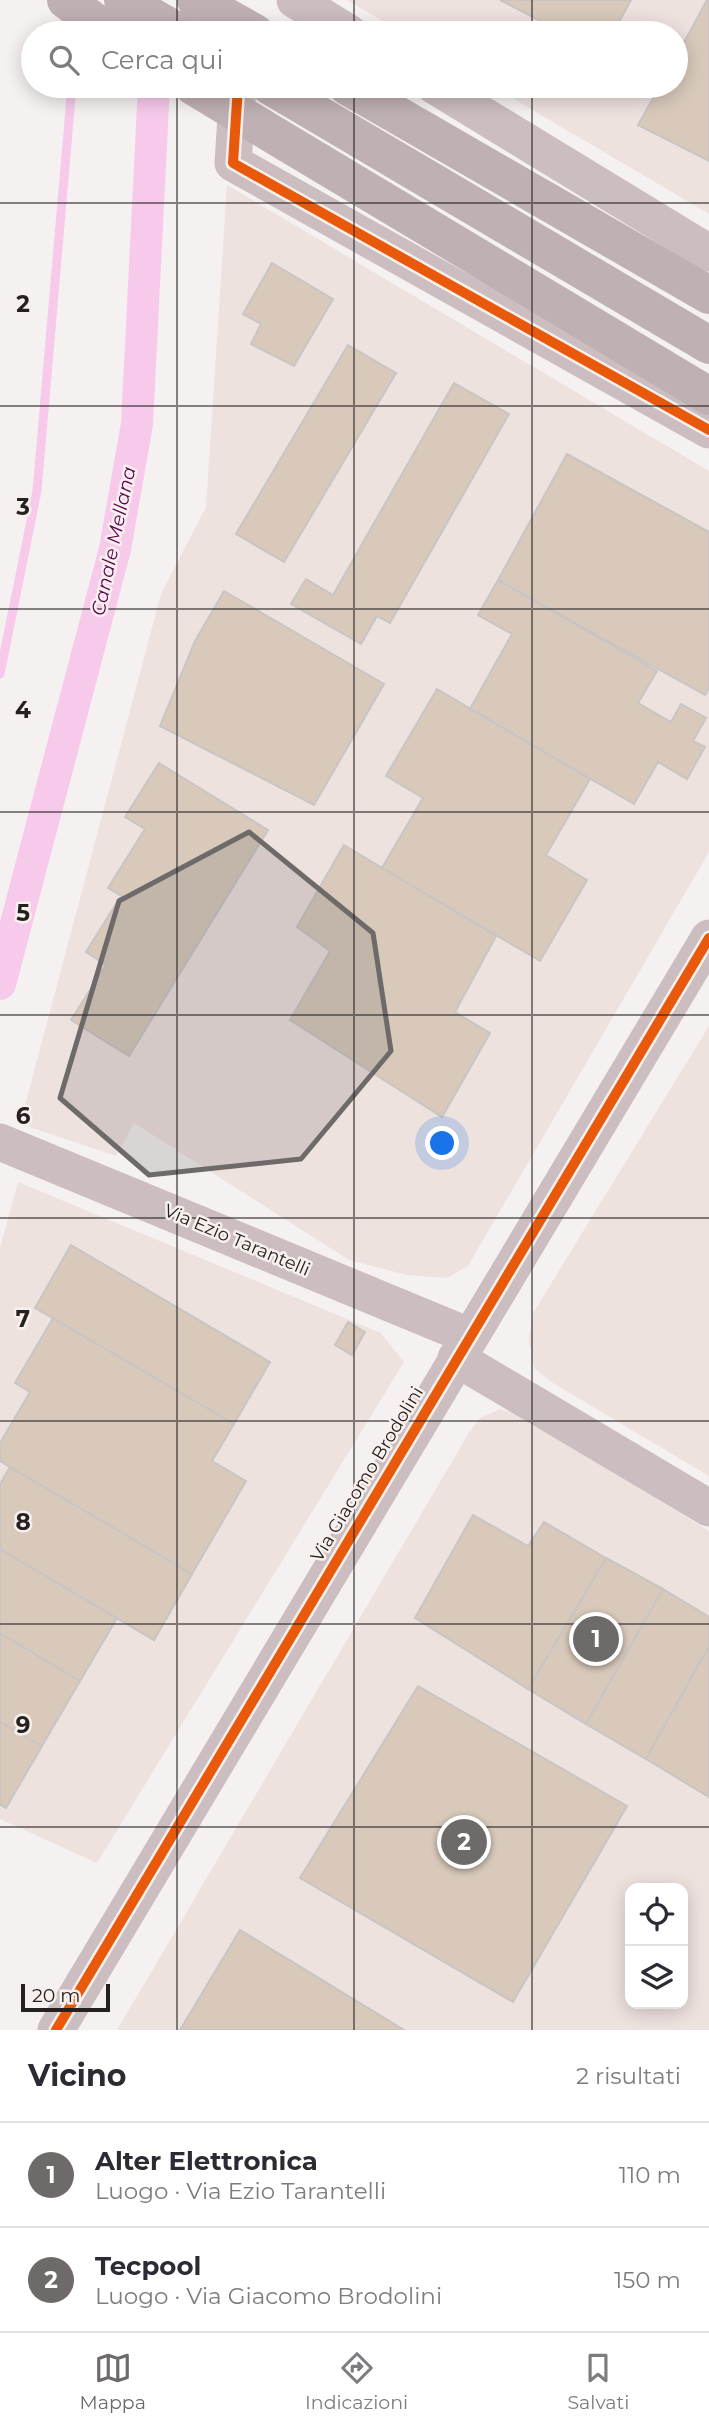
<!DOCTYPE html>
<html lang="it">
<head>
<meta charset="utf-8">
<style>
  body { margin:0; font-family:Montserrat,sans-serif; background:#f2f2f3; color:#2b2b33 }
  .controls { position:absolute; right:21px; bottom:21px; display:grid; overflow:hidden; border-radius:14px; box-shadow:0 4px 18px #0003 }
  .controls button { width:63px; height:63px; display:grid; place-items:center; padding:0; border:0; border-bottom:2px solid #e1e1e2; background:#fff; color:#2b2b33; font:35px sans-serif }
  .scale { position:absolute; left:21px; bottom:18px; width:89px; box-sizing:border-box; padding-left:7px; border:4px solid #242120; border-top:0; font-size:19px; line-height:24px; white-space:nowrap; color:#242120; -webkit-text-stroke:5px #f8f0ed; paint-order:stroke }
  .you { position:absolute; left:443px; top:1144px; width:24px; height:24px; margin:-18px; border:5px solid #fff; border-radius:50%; background:#1a73e8; box-shadow:0 0 0 10px #1a73e833 }
  .badge { display:grid; place-items:center; width:46px; height:46px; border-radius:50%; background:#6d6a69; color:#fff; font-size:23px; font-weight:700 }
  .pin { position:absolute; translate:-50% -50%; border:4px solid #fff; box-shadow:0 2px 7px #0006 }
  .list { margin:0; padding:0; list-style:none }
  h2 { display:flex; justify-content:space-between; align-items:center; height:91px; margin:0; padding:0 28px; font-size:30px }
  h2 small { font-size:23px; font-weight:400; color:#7c7c81 }
  .list li { display:grid; grid-template-columns:46px 1fr auto; gap:21px; align-items:center; box-sizing:border-box; height:105px; padding:0 28px; border-top:2px solid #e1e1e2 }
  .list b { display:block; font-size:26px; white-space:nowrap }
  .list p { margin:0; font-size:23px; white-space:nowrap; color:#7c7c81 }
  .list em { font-size:23px; font-style:normal; color:#7c7c81 }
  .icon { flex:none; width:38px; height:38px; fill:none; stroke:currentColor; stroke-width:2; stroke-linecap:round; stroke-linejoin:round }
  .map { position:relative; flex:none; width:709px; height:2030px; overflow:hidden }
  .search { position:absolute; background:#fff; box-shadow:0 4px 18px #0003; left:21px; right:21px; top:21px; height:77px; display:flex; align-items:center; gap:18px; box-sizing:border-box; padding:0 24px; border-radius:38px; color:#7c7c81; font-size:26px }
  .sheet { height:301px; background:#fff }
  nav { display:flex; justify-content:space-around; align-items:center; box-sizing:border-box; height:98px; border-top:2px solid #e1e1e2; background:#fff; font-size:19px; color:#7c7c81 }
  nav a { display:grid; justify-items:center; gap:4px }
  nav .on { color:#6d6a69 }
  .map>svg:first-child { display:block }
</style>
</head>
<body>
<div class="map">
<svg width="709" height="2030" viewBox="0 0 709 2030">
  <rect width="100%" height="100%" fill="#f5f1f0"/>
  <path fill="#eee2df" fill-rule="evenodd" d="M347 0H709V214L492 86H676V33H403Z
    M227 185 709 471V852L468 1266 447 1278 407 1275 349 1260 134 1123 116 1156 20 1124 161 594 206 507Z
    M709 1026V1476L553 1383 534 1368 529 1340 533 1313Z
    M18 1182 381 1333 404 1362 97 1863 0 1819V1248Z
    M500 1409 519 1414 709 1531V2030H117L470 1431 480 1418ZM630 1888H683V2004H630Z"/>
  <g fill="none" stroke-linecap="round" stroke-linejoin="round">
    <path stroke="#f7caec" stroke-width="9" d="M0 674 37 491 72 86"/>
    <path stroke="#f7caec" stroke-width="32" d="M0 984 115 549 137 424 154 86"/>
  </g>
  <path fill="#d8c9bb" stroke="#c8c5c4" stroke-width="2" d="M500 0H631L613 33H563Z
    M707 0H709V161L638 125 660 86H676V57Z
    M272 263 333 299 294 366 251 344 261 324 243 314Z
    M348 345 396 373 284 562 236 534Z
    M454 383 509 414 390 623 377 616 361 644 291 604 306 579 333 595Z
    M567 454 709 532V688L705 695 498 580Z
    M498 580 657 671 638 703 671 722 681 704 706 718 693 741 705 747 687 779 658 762 634 804 470 709 512 634 478 615Z
    M224 591 384 684 314 805 160 726 195 641Z
    M437 689 590 779 546 855 587 880 540 961 382 868 423 798 386 776Z
    M159 763 268 830 129 1056 71 1020 106 965 86 952 121 896 108 888 145 829 125 817Z
    M344 845 496 936 455 1012 490 1033 442 1117 290 1020 330 951 297 927Z
    M71 1245 270 1362 234 1424 35 1308Z
    M53 1318 234 1424 212 1461 246 1481 192 1574 0 1461V1443L30 1392 15 1383Z
    M348 1322 365 1332 352 1355 335 1345Z
    M10 1467 192 1574 154 1640 0 1549V1484Z
    M473 1515 528 1546 544 1522 606 1558 528 1689 415 1618Z
    M0 1549 117 1618 80 1681 0 1633Z
    M606 1558 663 1589 586 1724 528 1689Z
    M663 1589 709 1617V1646L646 1759 586 1724Z
    M0 1633 80 1681 42 1746 0 1722Z
    M709 1646V1797L646 1759Z
    M418 1686 627 1806 513 2002 300 1878Z
    M0 1722 42 1746 6 1808 0 1805Z
    M240 1930 404 2030H180Z"/>
  <g fill="none" stroke-linecap="round" stroke-linejoin="round">
    <path stroke="#cbbdc0" stroke-width="37" d="M295 0 349 33
      M238 86 233 163 709 430
      M435 86 709 253
      M0 1142 469 1336
      M456 1358 709 1508
      M56 2030 709 938"/>
    <path stroke="#bfb0b3" stroke-width="38" d="M66 0 109 33
      M123 0 180 33
      M270 86 709 345
      M347 86 709 295
      M259 126 709 396"/>
    <path stroke="#bfb0b3" stroke-width="38" d="M196 0 255 33
      M193 86 259 126"/>
    <defs>
      <path id="cycleway" d="M238 86 233 163 709 430
        M56 2030 709 938"/>
    </defs>
    <use href="#cycleway" stroke="#f8f0ed" stroke-width="15"/>
    <use href="#cycleway" stroke="#e8590c" stroke-width="10"/>
  </g>
  <path fill="#6d6a69" fill-opacity="0.2" stroke="#6d6a69" stroke-width="5" stroke-linejoin="round" d="M249 832 373 933 391 1051 301 1159 149 1175 60 1098 119 901Z"/>
  <path fill="none" stroke="#242120" stroke-width="2" stroke-opacity="0.55" d="M177 0V33M354 0V33M532 0V33M177 86V2030M354 86V2030M532 86V2030M0 203H709M0 406H709M0 609H709M0 812H709M0 1015H709M0 1218H709M0 1421H709M0 1624H709M0 1827H709"/>
  <g text-anchor="middle" stroke-width="5" stroke-linejoin="round" paint-order="stroke">
    <g font-size="18" fill="#242120" stroke="#f8f0ed">
      <text transform="translate(237 1240) rotate(23)" y="6">Via Ezio Tarantelli</text>
      <text transform="translate(367 1474) rotate(-59)" y="6">Via Giacomo Brodolini</text>
    </g>
    <g font-size="19" font-style="italic" fill="#5e0053" stroke="#f8f0ed">
      <text transform="translate(113 541) rotate(-78)" y="7">Canale Mellana</text>
    </g>
  </g>
  <g font-size="23" text-anchor="middle" font-weight="bold" fill="#242120" stroke="#f8f0ed" stroke-width="5" stroke-linejoin="round" paint-order="stroke">
    <text x="23" y="312">2</text>
    <text x="23" y="515">3</text>
    <text x="23" y="718">4</text>
    <text x="23" y="921">5</text>
    <text x="23" y="1124">6</text>
    <text x="23" y="1327">7</text>
    <text x="23" y="1530">8</text>
    <text x="23" y="1733">9</text>
  </g>
</svg>
<div class="controls">
<button><svg class="icon" aria-label="locate" viewBox="0 0 24 24"><circle cx="12" cy="12" r="6"/><path d="M12 2v4M12 18v4M2 12h4M18 12h4"/></svg></button>
<button><svg class="icon" aria-label="layers" viewBox="0 0 24 24"><path d="M12 4l9 5-9 5-9-5zM3 14l9 5 9-5"/></svg></button>
</div>
<div class="scale">20 m</div>
<div class="you"></div>
<div class="pin badge" style="left:596px;top:1639px">1</div>
<div class="pin badge" style="left:464px;top:1842px">2</div>
<div class="search"><svg class="icon" aria-label="search" viewBox="0 0 24 24"><circle cx="10" cy="10" r="6"/><path d="M15 15l6 6"/></svg>Cerca qui</div>
</div>
<section class="sheet">
<h2>Vicino<small>2 risultati</small></h2>
<ul class="list">
<li><span class="badge">1</span><div><b>Alter Elettronica</b><p>Luogo · Via Ezio Tarantelli</p></div><em>110 m</em></li>
<li><span class="badge">2</span><div><b>Tecpool</b><p>Luogo · Via Giacomo Brodolini</p></div><em>150 m</em></li>
</ul>
</section>
<nav>
<a class="on"><svg class="icon" aria-label="map" viewBox="0 0 24 24"><path d="M3 6l6-2 6 2 6-2v14l-6 2-6-2-6 2zM9 4v14M15 6v14"/></svg>Mappa</a>
<a><svg class="icon" aria-label="directions" viewBox="0 0 24 24"><path d="M12 3l9 9-9 9-9-9zM9 14v-3h6M13 9l2 2-2 2"/></svg>Indicazioni</a>
<a><svg class="icon" aria-label="saved" viewBox="0 0 24 24"><path d="M7 4h10v16l-5-4-5 4z"/></svg>Salvati</a>
</nav>
</body>
</html>
